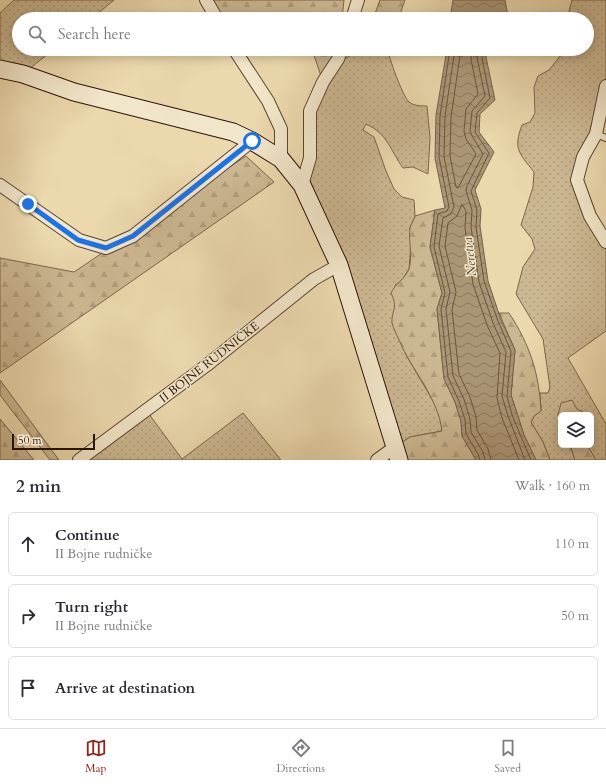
<!DOCTYPE html>
<html lang="en">
<head>
<meta charset="utf-8">
<style>
  body { margin:0; font-family:Cardo,serif; background:#f2f2f3; color:#2b2b33 }
  .controls { position:absolute; right:12px; bottom:12px; display:grid; overflow:hidden; border-radius:6px; box-shadow:0 2px 10px #0003 }
  .controls button { width:36px; height:36px; display:grid; place-items:center; padding:0; border:0; border-bottom:1px solid #e1e1e2; background:#fff; color:#2b2b33; font:20px sans-serif }
  .scale { position:absolute; left:12px; bottom:10px; width:83px; box-sizing:border-box; padding-left:4px; border:2px solid #2d1408; border-top:0; font-size:11px; line-height:14px; white-space:nowrap; color:#2d1408; -webkit-text-stroke:3px #f2e6ca; paint-order:stroke }
  .stop { position:absolute; width:12px; height:12px; margin:-9px; border:3px solid #1a73e8; border-radius:50%; background:#fff }
  .stop.end { background:#1a73e8; border-color:#fff; box-shadow:0 1px 4px #0008 }
  .list { margin:0; padding:0; list-style:none }
  h2 { display:flex; justify-content:space-between; align-items:center; height:52px; margin:0; padding:0 16px; font-size:17px }
  h2 small { font-size:13px; font-weight:400; color:#7c7c81 }
  .list li { display:grid; grid-template-columns:26px 1fr auto; gap:12px; align-items:center; box-sizing:border-box; height:64px; margin:0 8px 8px; padding:0 8px; border:1px solid #e1e1e2; border-radius:6px }
  .list b { display:block; font-size:15px; white-space:nowrap }
  .list p { margin:0; font-size:13px; white-space:nowrap; color:#7c7c81 }
  .list em { font-size:13px; font-style:normal; color:#7c7c81 }
  .icon { flex:none; width:22px; height:22px; fill:none; stroke:currentColor; stroke-width:2; stroke-linecap:round; stroke-linejoin:round }
  .map { position:relative; flex:none; width:606px; height:460px; overflow:hidden }
  .search { position:absolute; background:#fff; box-shadow:0 2px 10px #0003; left:12px; right:12px; top:12px; height:44px; display:flex; align-items:center; gap:10px; box-sizing:border-box; padding:0 14px; border-radius:22px; color:#7c7c81; font-size:15px }
  .sheet { height:268px; background:#fff }
  nav { display:flex; justify-content:space-around; align-items:center; box-sizing:border-box; height:56px; border-top:1px solid #e1e1e2; background:#fff; font-size:11px; color:#7c7c81 }
  nav a { display:grid; justify-items:center; gap:2px }
  nav .on { color:#8f2418 }
  .map>svg:first-child { display:block }
</style>
</head>
<body>
<div class="map">
<svg width="606" height="460" viewBox="0 0 606 460">
  <defs>
    <pattern id="grass-dots" width="8" height="8" patternUnits="userSpaceOnUse"><rect width="8" height="8" fill="#cbb791"/><path d="M2 2h.1M6 6h.1" fill="none" stroke="#af9c7c" stroke-width="1.8" stroke-linecap="round"/></pattern>
    <pattern id="forest-firs" width="22" height="20" patternUnits="userSpaceOnUse"><rect width="22" height="20" fill="#cbb791"/><path d="M5 1l3.5 6h-7zM16 11l3.5 6h-7z" fill="#af9c7c"/></pattern>
    <pattern id="water-waves" width="16" height="10" patternUnits="userSpaceOnUse"><rect width="16" height="10" fill="#aa9575"/><path d="M0 5q4-4 8 0t8 0" fill="none" stroke="#8b785e"/></pattern>
  </defs>
  <rect width="100%" height="100%" fill="#ebd8ad"/>
  <filter id="stains"><feTurbulence type="fractalNoise" baseFrequency=".005" numOctaves="4"/><feColorMatrix values="0 0 0 0 .2 0 0 0 0 .09 0 0 0 0 .02 0 0 0 .5 -.17"/></filter>
  <radialGradient id="worn" r=".72"><stop offset=".6" stop-color="#630" stop-opacity="0"/><stop offset="1" stop-color="#630" stop-opacity=".3"/></radialGradient>
  <path fill="url(#grass-dots)" stroke="#7c664c" d="M14 0H114L91 19H19V49H54L23 74 0 67V13Z
    M572 0H606V86L579 168 606 242V331L568 358 606 424V460H596L587 447V445H591V415H583V412L558 415 561 423V445H570L575 460H550L543 442 531 422 534 416 541 411 540 393H548L550 387 543 339 516 294 523 267 535 249 532 239 521 225 533 187 534 172C519 153 513 149 522 125L530 122 535 113 534 87 538 76 549 70 566 49H587V19H567Z
    M362 49H388C388 56 403 97 409 102 414 106 421 106 427 106L430 138 428 174 413 167 403 168C390 150 388 134 366 124L363 130 374 137 386 171 394 189 402 197 414 200 415 216 410 228 411 242 409 269 402 280 395 285 396 302 392 322 406 355 433 401 440 416 442 431 410 437 395 447 302 185 309 127 338 59 346 58Z
    M146 410 182 459 243 413 281 460H79Z"/>
  <path fill="url(#forest-firs)" stroke="#7c664c" d="M206 0H344L342 19H217Z
    M380 0H405L400 14 396 19H373Z
    M312 49H339L323 82Z
    M246 156 274 182 0 373V258L74 272Z
    M435 210 430 247 442 293 437 309 444 378 455 402 461 421 462 436 476 460H399L395 447 410 437 442 431C438 397 412 371 399 340 397 335 393 328 392 323 391 310 399 309 391 293 395 284 405 279 409 269 413 256 408 239 410 228 411 224 414 220 415 216Z
    M499 313H509C530 345 539 373 541 411L534 416 531 422 543 442 550 460H536L524 435 511 395 515 350Z
    M0 380 59 460H50L0 395Z
    M572 400 577 409 583 412V415H561V423L558 415 561 403Z
    M0 419 34 460H0Z
    M570 445H587L596 460H575Z"/>
  <path fill="url(#water-waves)" stroke="#786149" d="M453 0H505L508 16 505 19H450Z
    M447 49H487L486 57 495 100 480 114 479 132 494 152 475 190 481 209 480 226 488 281 501 320 515 350 511 395 524 435 536 460H476L462 436 461 421 455 402 444 379 437 309 442 293 430 247 435 210 445 208 435 158 436 115Z"/>
  <g fill="none" stroke-linecap="round" stroke-linejoin="round">
    <path stroke="#6c543e" stroke-width="1" d="M450 49 440 116 439 157 449 207 447 211 438 214 434 247 445 293 441 309 448 377 459 401 465 420 466 434 478 454 480 460
      M455 49 445 116 444 157 454 207 451 214 443 218 439 246 450 292 446 309 453 376 464 399 470 419 471 432 483 452 485 460
      M461 49 451 117 450 156 456 187 458 188 476 154 466 139 464 131 466 109 478 94 471 59 472 49
      M478 49 477 58 485 96 472 111 470 131 472 136 483 154 467 186 466 191 472 210 471 227 479 282 493 323 506 352 502 396 508 416 525 460
      M483 49 482 58 490 98 477 113 475 132 489 153 471 191 477 210 476 227 484 281 498 321 511 351 507 396 512 415 531 460
      M491 460 488 449 477 430 476 417 470 397 459 374 452 310 456 292 445 246 448 223 457 216 462 204 466 211 465 228 473 284 487 325 500 353 497 398 502 418 519 460"/>
    <defs>
      <path id="lane" d="M596 134 606 138"/>
      <path id="street" d="M206 0 217 19
        M352 19 358 0
        M234 49 268 101 281 129V159
        M606 86 596 134 583 157 577 180 590 216 606 242
        M0 185 79 240 106 248 133 236 252 141
        M302 185 310 158V111L323 82 338 59 342 49
        M79 460 207 365 314 279 339 265
        M377 460 395 447"/>
      <path id="secondary" d="M0 69 23 74 74 92 233 132 252 141 281 159 302 185 339 265 399 460"/>
    </defs>
    <use href="#lane" stroke="#5c4531" stroke-width="8"/>
    <use href="#street" stroke="#5c4531" stroke-width="14"/>
    <use href="#secondary" stroke="#2d1408" stroke-width="19"/>
    <use href="#lane" stroke="#f2e6ca" stroke-width="6"/>
    <use href="#street" stroke="#f2e6ca" stroke-width="12"/>
    <use href="#secondary" stroke="#f2e6ca" stroke-width="17"/>
  </g>
  <g fill="none" stroke-linecap="round" stroke-linejoin="round">
    <path stroke="#1a73e8" stroke-width="5" d="M28 204 78 240 106 248 133 236 252 141"/>
  </g>
  <g text-anchor="middle" stroke-width="3" stroke-linejoin="round" paint-order="stroke">
    <g font-size="12" fill="#2d1408" stroke="#f2e6ca">
      <text transform="translate(209 362) rotate(-38)" y="4">II BOJNE RUDNIČKE</text>
    </g>
    <g font-size="13" font-style="italic" fill="#5f4834" stroke="#f2e6ca">
      <text transform="translate(469 257) rotate(-96)" y="5">Neretva</text>
    </g>
  </g>
  <rect width="100%" height="100%" filter="url(#stains)"/>
  <rect width="100%" height="100%" fill="url(#worn)"/>
</svg>
<div class="controls">
<button><svg class="icon" aria-label="layers" viewBox="0 0 24 24"><path d="M12 4l9 5-9 5-9-5zM3 14l9 5 9-5"/></svg></button>
</div>
<div class="scale">50 m</div>
<div class="stop" style="left:252px;top:141px"></div>
<div class="stop end" style="left:28px;top:204px"></div>
<div class="search"><svg class="icon" aria-label="search" viewBox="0 0 24 24"><circle cx="10" cy="10" r="6"/><path d="M15 15l6 6"/></svg>Search here</div>
</div>
<section class="sheet">
<h2>2 min<small>Walk · 160 m</small></h2>
<ul class="list">
<li><svg class="icon" aria-label="ahead" viewBox="0 0 24 24"><path d="M12 20V5M6 11l6-6 6 6"/></svg><div><b>Continue</b><p>II Bojne rudničke</p></div><em>110 m</em></li>
<li><svg class="icon" aria-label="right" viewBox="0 0 24 24"><path d="M7 20v-9h11M14 6l5 5-5 5"/></svg><div><b>Turn right</b><p>II Bojne rudničke</p></div><em>50 m</em></li>
<li><svg class="icon" aria-label="arrive" viewBox="0 0 24 24"><path d="M6 21V4h12l-3 4 3 4H6"/></svg><div><b>Arrive at destination</b></div></li>
</ul>
</section>
<nav>
<a class="on"><svg class="icon" aria-label="map" viewBox="0 0 24 24"><path d="M3 6l6-2 6 2 6-2v14l-6 2-6-2-6 2zM9 4v14M15 6v14"/></svg>Map</a>
<a><svg class="icon" aria-label="directions" viewBox="0 0 24 24"><path d="M12 3l9 9-9 9-9-9zM9 14v-3h6M13 9l2 2-2 2"/></svg>Directions</a>
<a><svg class="icon" aria-label="saved" viewBox="0 0 24 24"><path d="M7 4h10v16l-5-4-5 4z"/></svg>Saved</a>
</nav>
</body>
</html>
